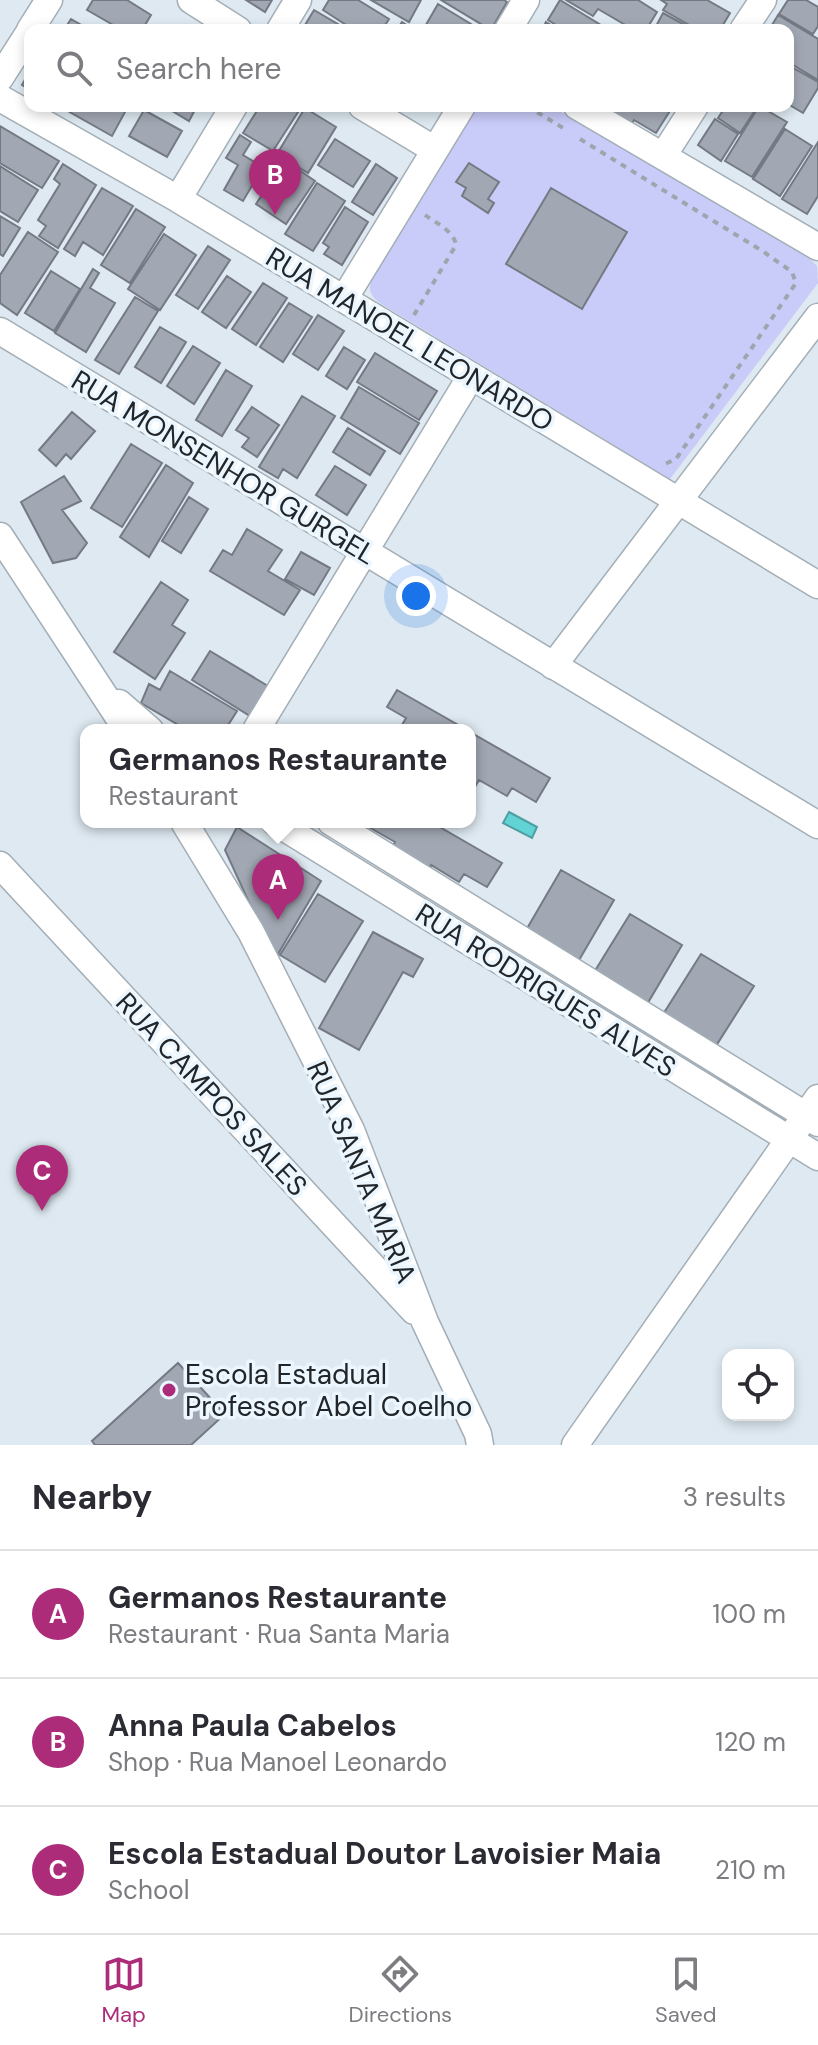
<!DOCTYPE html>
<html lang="en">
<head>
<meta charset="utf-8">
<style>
  body { margin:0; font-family:"DM Sans",sans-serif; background:#f7f7f7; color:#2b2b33 }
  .controls { position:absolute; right:24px; bottom:24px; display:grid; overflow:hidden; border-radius:16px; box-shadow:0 4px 12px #0003 }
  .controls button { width:72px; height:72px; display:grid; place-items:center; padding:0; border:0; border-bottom:2px solid #e1e1e2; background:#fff; color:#2b2b33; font:40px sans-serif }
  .you { position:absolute; left:416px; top:596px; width:28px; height:28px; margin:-20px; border:6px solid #fff; border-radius:50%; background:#1a73e8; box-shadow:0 0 0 12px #1a73e833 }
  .badge { display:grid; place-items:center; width:52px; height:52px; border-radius:50%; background:#ac2c7a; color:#fff; font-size:26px; font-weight:700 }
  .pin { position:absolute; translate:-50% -66px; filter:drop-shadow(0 2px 4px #0008) }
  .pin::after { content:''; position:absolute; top:42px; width:28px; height:24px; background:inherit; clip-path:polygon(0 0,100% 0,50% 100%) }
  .popup { position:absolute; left:80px; top:724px; width:396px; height:104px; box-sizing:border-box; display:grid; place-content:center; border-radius:16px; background:#fff; filter:drop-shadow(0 2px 6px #0005); font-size:26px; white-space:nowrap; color:#7c7c81 }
  .popup b { font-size:30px; color:#2b2b33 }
  .popup::after { content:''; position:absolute; left:50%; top:100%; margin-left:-16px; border:16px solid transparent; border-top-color:#fff }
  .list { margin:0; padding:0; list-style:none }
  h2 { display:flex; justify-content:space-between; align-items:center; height:104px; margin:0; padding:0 32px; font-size:34px }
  h2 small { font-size:26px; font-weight:400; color:#7c7c81 }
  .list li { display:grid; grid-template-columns:52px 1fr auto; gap:24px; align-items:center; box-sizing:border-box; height:128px; padding:0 32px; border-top:2px solid #e1e1e2 }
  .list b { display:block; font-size:30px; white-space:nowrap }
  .list p { margin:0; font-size:26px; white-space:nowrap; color:#7c7c81 }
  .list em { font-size:26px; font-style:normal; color:#7c7c81 }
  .icon { flex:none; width:44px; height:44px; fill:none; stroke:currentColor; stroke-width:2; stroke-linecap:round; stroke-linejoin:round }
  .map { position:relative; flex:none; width:818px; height:1445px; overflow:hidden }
  .search { position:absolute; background:#fff; box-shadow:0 4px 12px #0003; left:24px; right:24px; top:24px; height:88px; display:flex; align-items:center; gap:20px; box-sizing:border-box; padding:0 28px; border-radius:16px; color:#7c7c81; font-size:30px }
  .sheet { height:488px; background:#fff }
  nav { display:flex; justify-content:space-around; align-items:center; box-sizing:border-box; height:112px; border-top:2px solid #e1e1e2; background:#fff; font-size:22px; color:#7c7c81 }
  nav a { display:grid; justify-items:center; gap:4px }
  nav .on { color:#ac2c7a }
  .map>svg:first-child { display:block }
</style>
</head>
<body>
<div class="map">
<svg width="818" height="1445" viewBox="0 0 818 1445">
  <rect width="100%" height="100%" fill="#dee9f1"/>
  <path fill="#c9cbf8" d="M476 106H551L809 258 817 266 818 283 670 479 378 302C366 291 369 284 376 271Z"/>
  <path fill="#61d3d5" stroke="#4e9fa1" stroke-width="2" d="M509 812 537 827 532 838 503 823Z"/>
  <path fill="#a2a8b3" stroke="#747983" stroke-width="2" d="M93 0H127L151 15 142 30H122L87 10Z
    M246 0H272L265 12Z
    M329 0H358L389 19 382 30H354L323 10Z
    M371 0H421L409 22Z
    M441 0H504L507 2 491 30Z
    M560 0 609 30H564L548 20Z
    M566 0H638L657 12 646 30H634L598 9 593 16Z
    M661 0H707L730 13 720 30H698L663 10 667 4Z
    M788 0H806L818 7V26L813 34 779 14Z
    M438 4 471 24 467 30H423Z
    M314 10 348 30H302Z
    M663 13 694 30H654Z
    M778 15 818 39V80L788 62V30H769Z
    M71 19 90 30H64Z
    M402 22 414 30H397Z
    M546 22 559 30H542Z
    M788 65 818 82V88L803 113 788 104Z
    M30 71V90L22 85Z
    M59 106H114L125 112 112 136Z
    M164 106H197L189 121Z
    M260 106H295L300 109 273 151 243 133Z
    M597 106H673L656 133 634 120 629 128Z
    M726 106H758L740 133 718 118Z
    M759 106 787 122 752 177 725 161Z
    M305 108 336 127 308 173 277 154Z
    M144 110 182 131 167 157 129 136Z
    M715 119 738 134 721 161 698 145Z
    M0 126 59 161 42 188 0 163Z
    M785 129 812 146 780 196 753 179Z
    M240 135 251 142 243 155 263 167 243 201 224 190 238 165 226 158Z
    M335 139 370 161 353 187 318 165Z
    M818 142V196L807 214 782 199Z
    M469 163 499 182 488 199 494 203 488 213 462 196 466 188 456 182Z
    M63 164 96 185 58 248 39 236 46 226 38 220 60 184 54 179Z
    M376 164 397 178 373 215 352 202Z
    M0 166 38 190 18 222 0 211Z
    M296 168 315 181 286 224 256 204 277 172 288 179Z
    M317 183 345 201 313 251 285 234Z
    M102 188 133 206 103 255 83 242 75 256 64 249Z
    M551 188 627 232 582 309 506 264Z
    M345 207 368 222 342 265 324 254 329 247 323 243Z
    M136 209 165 227 130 283 101 265Z
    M0 216 20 228 3 256 0 254Z
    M28 232 58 252 17 315 0 303V275Z
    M164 234 196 255 160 310 128 289Z
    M208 246 230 260 198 309 176 295Z
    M93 269 99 273 90 288 115 303 86 352 55 333Z
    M51 271 80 289 54 331 25 313Z
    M227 276 251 292 226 328 202 312Z
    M263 283 287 298 256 345 232 329Z
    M135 297 158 311 119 374 95 360Z
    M289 303 312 317 283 362 260 347Z
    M318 315 344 331 318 370 293 354Z
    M160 327 186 342 161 383 135 367Z
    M193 346 220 363 194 404 167 386Z
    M344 347 365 360 347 389 326 376Z
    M375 353 437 391 419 420 357 382Z
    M226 370 252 386 222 436 196 420Z
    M359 387 419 423 400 454 341 418Z
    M302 396 335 416 297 478 283 469 278 478 259 467Z
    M252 407 279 425 257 457 242 447 249 438 236 430Z
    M72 412 95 431 71 459 66 454 56 466 39 450Z
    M348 428 385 451 370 475 333 452Z
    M131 444 162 463 122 527 91 508Z
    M166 465 193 483 149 557 120 537Z
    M335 466 366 485 347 515 316 495Z
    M64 476 81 501 62 510 87 543 76 558 53 563 21 502Z
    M189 497 208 509 181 553 162 541Z
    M247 529 282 550 268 571 300 590 284 615 210 571 223 550 232 555Z
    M301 552 330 568 314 595 285 579Z
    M161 582 188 600 172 625 185 633 155 679 114 652Z
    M210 651 268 686 250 716 192 680Z
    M170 671 237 711 225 730H187L141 703 149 684 160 690Z
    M397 690 467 730H399L406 718 387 707Z
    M470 732 550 778 536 802 512 788 507 796 479 780 473 790 470 788Z
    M360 822H431L502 863 487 887 464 874 459 882 431 865 425 875 388 854 395 842Z
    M237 827 321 881 275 959 225 850Z
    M561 870 614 900 578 962 525 932Z
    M318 894 363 921 325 982 280 955Z
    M630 914 682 945 646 1006 593 974Z
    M373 932 423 959 413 977 403 972 359 1050 319 1028Z
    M701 954 754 986 714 1049 662 1016Z
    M178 1363 225 1414 191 1445H95L92 1441Z"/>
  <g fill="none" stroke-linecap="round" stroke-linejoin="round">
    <defs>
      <path id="minor" d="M191 0 238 30
        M30 30 49 0
        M280 30 298 0
        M508 30 526 0
        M743 30 763 0
        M0 78 30 31
        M0 98 178 199 818 585
        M362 106 435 150
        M577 106 818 247
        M663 156 695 106
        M178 199 234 106
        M344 299 462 106
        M0 331 818 825
        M0 536 127 730
        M553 666 818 317
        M119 703 150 730
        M256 730 471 376
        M184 822 251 932 351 1130 425 1322 478 1434 480 1445
        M275 822 818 1157
        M331 822 818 1123
        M0 865 414 1311
        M575 1445 818 1098"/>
    </defs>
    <use href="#minor" stroke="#a3aeb6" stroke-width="29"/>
    <path stroke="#9ea6ad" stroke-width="4" stroke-dasharray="6 6" stroke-linecap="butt" d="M527 106 563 128
      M580 139 764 252 792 272 796 283 676 459 665 464
      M414 315 456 245C454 231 436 223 425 215"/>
    <use href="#minor" stroke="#fff" stroke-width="26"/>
  </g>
  <circle fill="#ac2c7a" stroke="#ebf6ff" stroke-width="3" cx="169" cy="1390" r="8"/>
  <g text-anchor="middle" stroke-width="7" stroke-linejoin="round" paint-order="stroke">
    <g font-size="28" fill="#222629" stroke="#ebf6ff">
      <text transform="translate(410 339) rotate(31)" y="10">RUA MANOEL LEONARDO</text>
      <text transform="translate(224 467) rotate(31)" y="10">RUA MONSENHOR GURGEL</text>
      <text transform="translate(546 990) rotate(32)" y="10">RUA RODRIGUES ALVES</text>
      <text transform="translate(212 1094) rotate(47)" y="10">RUA CAMPOS SALES</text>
      <text transform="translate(362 1172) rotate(67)" y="10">RUA SANTA MARIA</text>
    </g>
    <g font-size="28" fill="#222629" stroke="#ebf6ff" text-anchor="start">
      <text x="185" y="1384">Escola Estadual<tspan x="185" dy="32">Professor Abel Coelho</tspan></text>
    </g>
  </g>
</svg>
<div class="controls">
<button><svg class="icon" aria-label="locate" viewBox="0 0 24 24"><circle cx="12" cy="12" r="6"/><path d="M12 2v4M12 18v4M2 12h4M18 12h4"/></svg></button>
</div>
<div class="you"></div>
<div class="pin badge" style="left:278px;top:920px">A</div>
<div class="popup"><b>Germanos Restaurante</b>Restaurant</div>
<div class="pin badge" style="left:275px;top:215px">B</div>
<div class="pin badge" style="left:42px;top:1211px">C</div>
<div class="search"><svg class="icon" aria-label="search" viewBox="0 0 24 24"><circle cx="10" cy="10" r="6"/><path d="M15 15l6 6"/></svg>Search here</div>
</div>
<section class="sheet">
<h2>Nearby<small>3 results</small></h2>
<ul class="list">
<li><span class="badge">A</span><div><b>Germanos Restaurante</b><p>Restaurant · Rua Santa Maria</p></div><em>100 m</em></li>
<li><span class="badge">B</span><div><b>Anna Paula Cabelos</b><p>Shop · Rua Manoel Leonardo</p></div><em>120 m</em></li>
<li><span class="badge">C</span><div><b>Escola Estadual Doutor Lavoisier Maia</b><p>School</p></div><em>210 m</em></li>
</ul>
</section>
<nav>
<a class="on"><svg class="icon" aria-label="map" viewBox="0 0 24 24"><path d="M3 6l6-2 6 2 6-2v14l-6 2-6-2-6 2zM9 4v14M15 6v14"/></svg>Map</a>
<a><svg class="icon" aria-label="directions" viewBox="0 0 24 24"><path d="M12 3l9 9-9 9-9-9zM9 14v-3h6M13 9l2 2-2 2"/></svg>Directions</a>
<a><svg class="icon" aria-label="saved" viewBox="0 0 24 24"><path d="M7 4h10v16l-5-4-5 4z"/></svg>Saved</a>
</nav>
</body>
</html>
